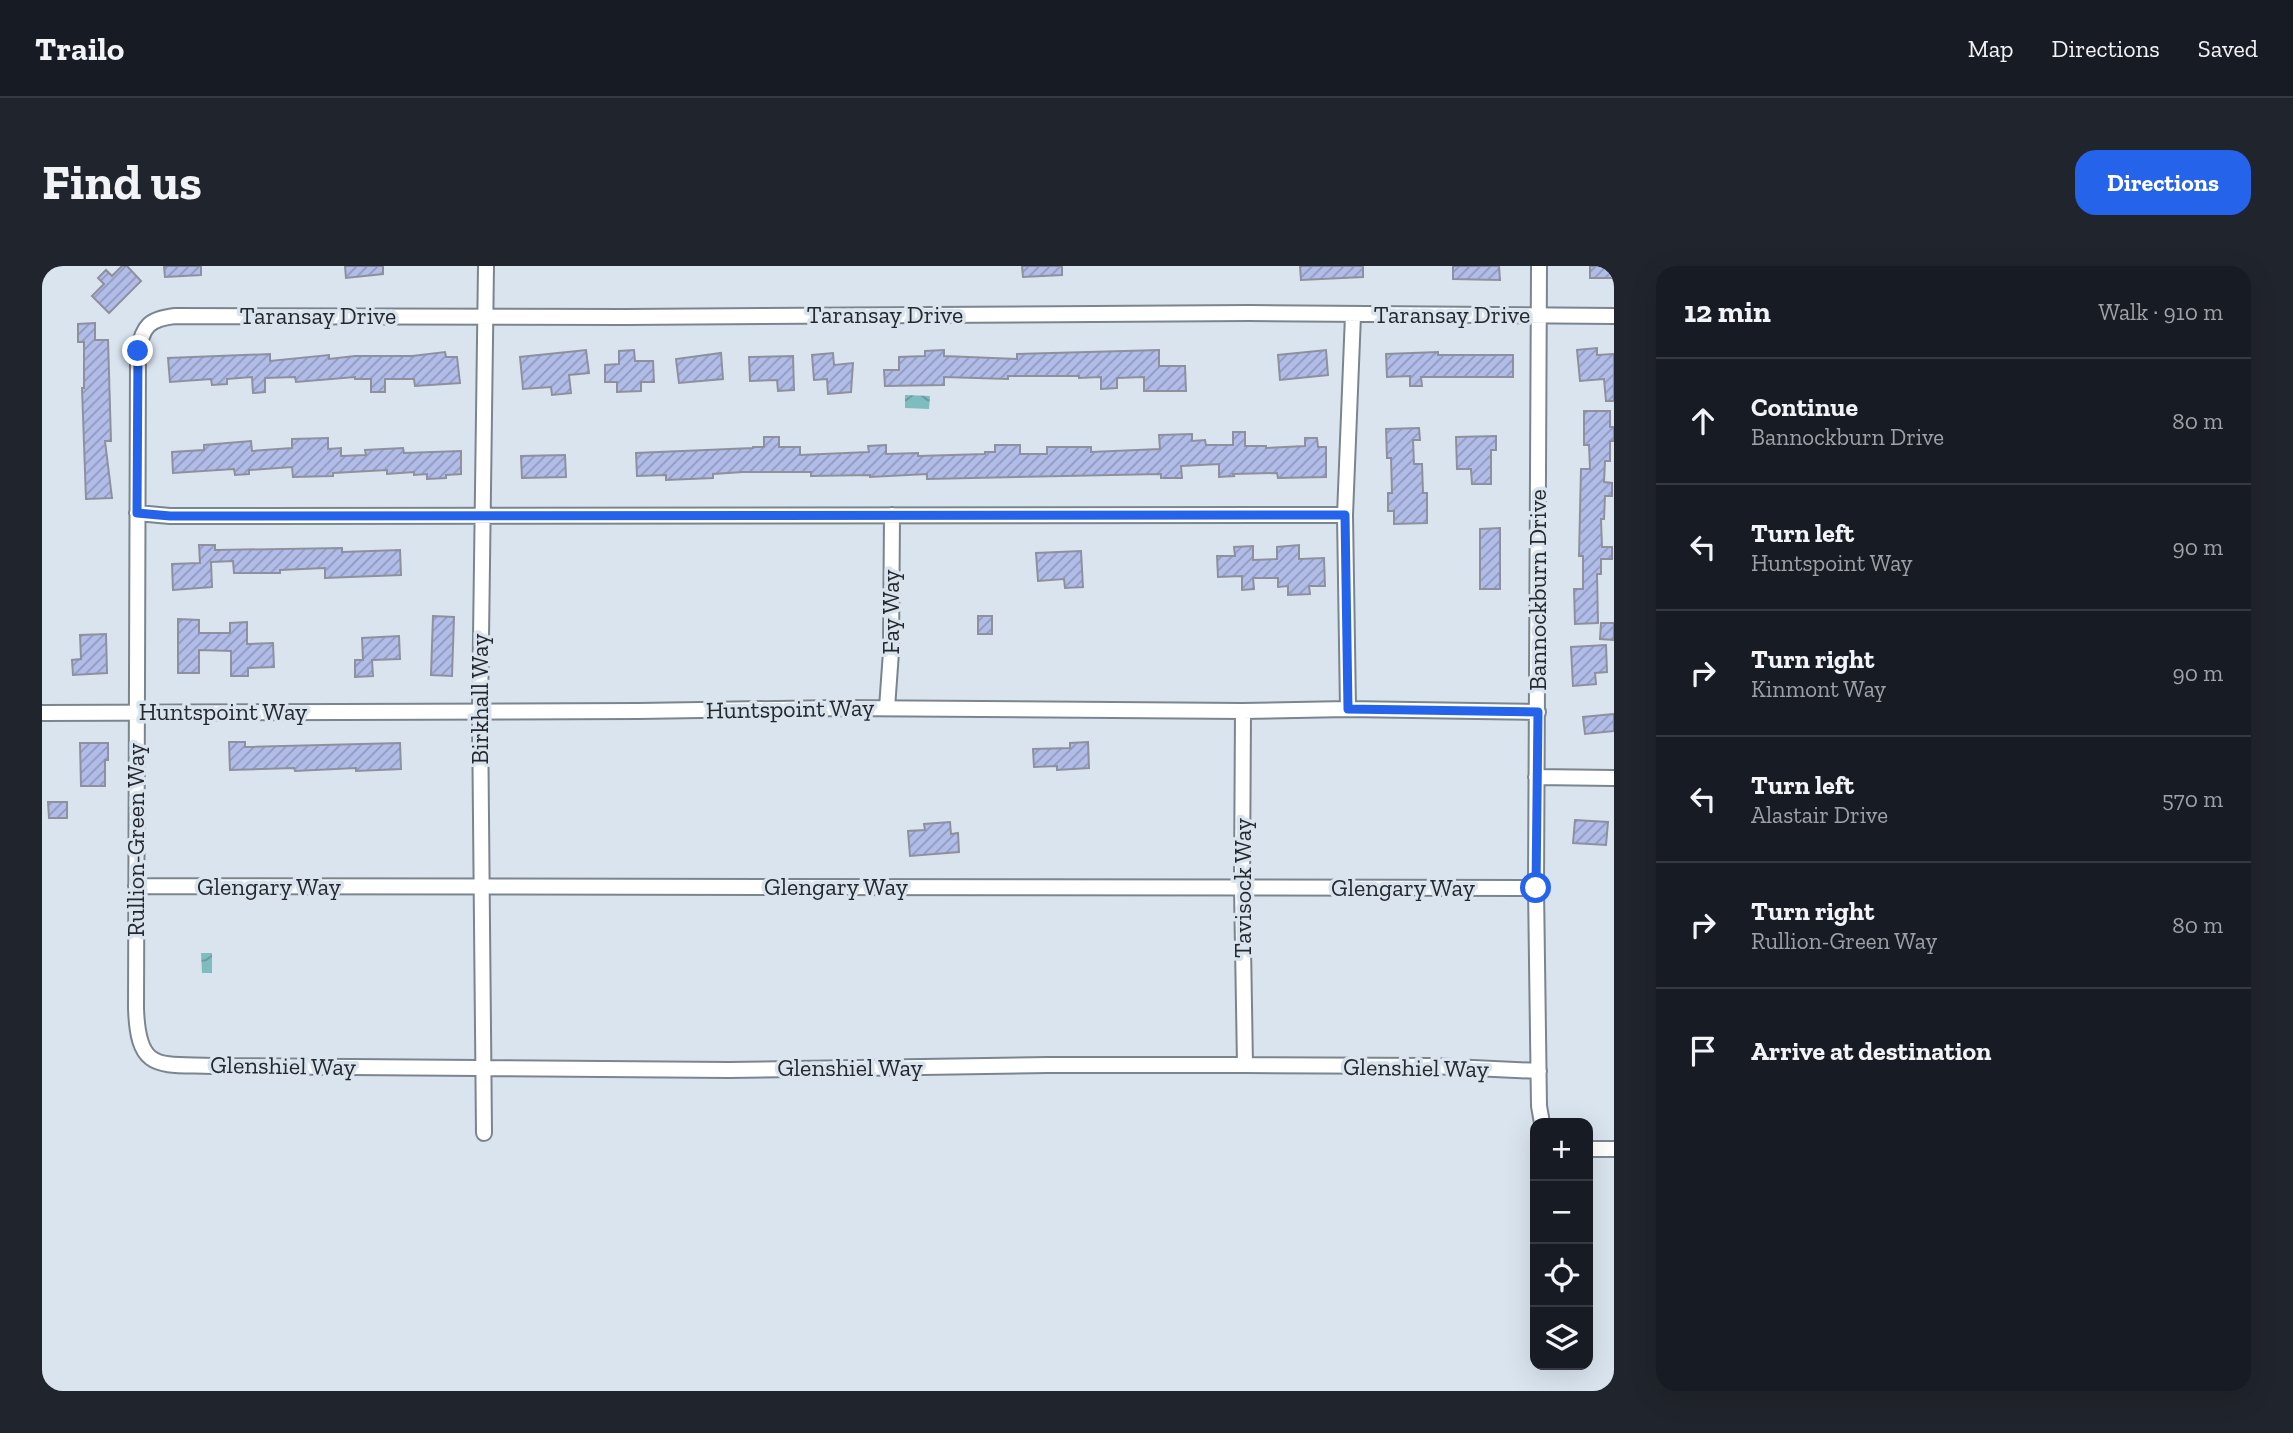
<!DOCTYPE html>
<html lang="en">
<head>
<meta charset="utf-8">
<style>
  body { margin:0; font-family:"Zilla Slab",serif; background:#20242c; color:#f1f3f6 }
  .controls { position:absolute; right:21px; bottom:21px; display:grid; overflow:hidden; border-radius:14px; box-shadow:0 7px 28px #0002 }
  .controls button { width:63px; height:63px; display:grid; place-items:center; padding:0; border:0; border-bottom:2px solid #363941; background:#171b24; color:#f1f3f6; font:35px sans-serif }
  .stop { position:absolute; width:21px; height:21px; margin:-16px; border:5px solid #2563eb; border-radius:50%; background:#fff }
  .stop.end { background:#2563eb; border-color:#fff; box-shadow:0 2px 7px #0008 }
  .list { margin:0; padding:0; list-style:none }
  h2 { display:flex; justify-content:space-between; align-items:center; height:91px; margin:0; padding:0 28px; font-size:30px }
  h2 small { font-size:23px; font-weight:400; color:#9ea1a6 }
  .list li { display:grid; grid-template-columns:46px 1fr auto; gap:21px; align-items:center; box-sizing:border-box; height:126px; padding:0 28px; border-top:2px solid #363941 }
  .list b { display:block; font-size:26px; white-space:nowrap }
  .list p { margin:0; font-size:23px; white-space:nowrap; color:#9ea1a6 }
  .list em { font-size:23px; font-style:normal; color:#9ea1a6 }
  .icon { flex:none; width:38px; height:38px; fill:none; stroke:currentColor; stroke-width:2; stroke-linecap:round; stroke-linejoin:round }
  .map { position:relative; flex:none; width:1572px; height:1125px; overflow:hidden; border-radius:21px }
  header { display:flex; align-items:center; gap:42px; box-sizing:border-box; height:98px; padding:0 35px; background:#171b24; border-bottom:2px solid #363941 }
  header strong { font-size:33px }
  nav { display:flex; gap:38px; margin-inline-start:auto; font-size:24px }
  .intro { display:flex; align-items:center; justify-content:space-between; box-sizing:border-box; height:168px; padding:0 42px }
  h1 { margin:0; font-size:49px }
  .button { padding:18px 32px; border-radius:21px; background:#2563eb; color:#fff; font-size:24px; font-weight:700 }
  main { display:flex; gap:42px; padding:0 42px }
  aside { flex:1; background:#171b24; border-radius:21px; box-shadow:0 7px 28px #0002 }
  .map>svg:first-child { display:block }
</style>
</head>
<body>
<header>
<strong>Trailo</strong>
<nav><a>Map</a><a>Directions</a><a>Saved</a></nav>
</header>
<div class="intro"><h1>Find us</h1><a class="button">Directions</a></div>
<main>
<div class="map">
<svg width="1572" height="1125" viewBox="0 0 1572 1125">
  <defs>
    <pattern id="water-waves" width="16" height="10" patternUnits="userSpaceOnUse" patternTransform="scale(1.75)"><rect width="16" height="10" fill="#7ebcbe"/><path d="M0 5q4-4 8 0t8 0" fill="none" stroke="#67999b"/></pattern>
    <pattern id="building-hatch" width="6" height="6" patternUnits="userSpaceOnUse" patternTransform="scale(1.75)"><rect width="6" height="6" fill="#b1bce8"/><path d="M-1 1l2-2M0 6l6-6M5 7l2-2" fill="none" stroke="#9099bc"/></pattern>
  </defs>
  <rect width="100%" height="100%" fill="#dae4ef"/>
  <path fill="url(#water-waves)" d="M863 129 888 130 887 143 863 142Z
    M170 687V707H160L159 687Z"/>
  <path fill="url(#building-hatch)" stroke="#8e919d" stroke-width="2" d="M80 0H85L99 15 67 47 50 30 62 18 56 12 64 4 70 10Z
    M122 0H159V9L123 11Z
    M303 0H341V8L304 12Z
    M980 0H1020V9L981 11Z
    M1258 0H1321V11L1259 14Z
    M1411 0H1457L1458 14 1411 13Z
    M1548 0H1572V12H1548Z
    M53 57V74H66L69 175H63L70 232 44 233 40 122H42V76H36V58Z
    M1555 82V89L1572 88V135H1564L1562 113 1538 115 1535 84Z
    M544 84 547 107 527 109 529 127 510 129 509 121 481 123 478 91Z
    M592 84 593 95H611L612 116H599V125L575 126V116H563V99L577 98V85Z
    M902 84V90L975 93V88L1117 84V100H1143L1144 125H1102V111L1075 112V122L1059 123V111L1037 112V110H966V113L902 111V119L843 120 842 104H857V91L883 90V85Z
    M1284 84 1286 109 1238 114 1236 89Z
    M403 86 404 91H415L418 117 373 120 372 113H343V126H329V113H313V111L254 116 253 111 223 112V126L211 127 210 111 185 113V118L170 119 169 113 128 116 126 92 228 88V95L287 89V93L313 90H370Z
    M1396 86V89H1471V111H1379L1380 120H1368V110L1345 111 1344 88Z
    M679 87 681 113 637 117 634 93Z
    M791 87 792 99 811 97 809 126 786 128 785 113 772 114 770 89Z
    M751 90 752 124 736 125 735 114 708 115 707 91Z
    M1542 145H1568V161H1572V175H1568V195H1563L1562 216 1570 217V230H1563L1562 253H1559L1560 281H1570V293H1559V308H1555L1556 357 1533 358 1532 323H1541V290H1537L1539 203H1548L1547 179H1542Z
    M1377 162 1378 174H1371L1372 198H1380L1381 227H1385V257L1352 258V245H1346V227H1350L1349 192H1345L1344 163Z
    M1191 166H1203V180H1224V182L1263 180V172H1275L1276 181H1284V211L1236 212 1235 207 1191 208 1192 210 1177 211V198L1139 200 1140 212H1119V208L885 213V208L828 211V209L769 210V206H701L671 208V212L624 214V209L595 210 594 187 711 182V181H722V171H737V181H758V189L827 186 826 180 844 179V188L876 187V190L943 188V186H953V179H978V188H1005V181H1049V186L1118 183 1117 169 1150 168V175L1163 174 1164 179H1191Z
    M1454 170V184H1449V218H1430L1429 203H1415L1414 171Z
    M286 172V183L299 182V190L324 189 323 184 361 182 362 187 419 185V208L404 209V212L385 213V208L372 209V206L345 208V204L291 207V210L251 211 250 201 207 204V208L193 209 192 203 131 207 130 186 162 184V179L209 175 210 185 250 182V173Z
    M523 189 524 211 480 212 479 190Z
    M1458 262V323H1438V263Z
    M157 279H173V284L300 282V286L358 284 359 309 283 312V302L238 304V307H192L191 295 169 296 170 321 131 324 130 298 158 297Z
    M1257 279V293L1282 292 1283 320H1267L1268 328 1246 329V320L1236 321V312H1211L1212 323 1200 324V310L1176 311 1175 290H1193L1192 281 1211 280V294L1235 293V281Z
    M1039 285 1041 321 1023 322 1022 313 996 315 994 287Z
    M391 350 412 351 410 410 389 409Z
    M936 350H950V368H936Z
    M136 353 157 354V367H188V357L205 356V378L231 377 232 401 206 402V410H189V385L157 384V407H136Z
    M1559 357H1572V374L1558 373Z
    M64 368 65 407 31 409 30 394 39 393 38 369Z
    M357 370 358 393 330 394 331 410 313 411V394H321L320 372Z
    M1564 379 1565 406 1553 407 1554 418 1531 420 1529 381Z
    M1572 448V465L1543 468 1541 451Z
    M187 476H203V481L358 477 359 503 314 505V502L253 505 252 502 188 504Z
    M1046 476 1047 502 1015 504V500L992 501 991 483 1028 482V477Z
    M38 477H66V494H63V520H39Z
    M6 536H25V552H7Z
    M1533 554 1566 556 1564 579 1531 577Z
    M908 556 909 568 916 567 917 586 868 590 866 565 883 564 882 558Z"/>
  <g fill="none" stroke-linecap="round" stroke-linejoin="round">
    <defs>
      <path id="minor" d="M1497 0 1494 622 1497 840 1500 857
        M95 247 128 250 1303 249
        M845 442 849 386 850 249
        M1306 443 1303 249 1311 49
        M1201 445 1200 621 1203 799
        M0 447 596 445 795 442 1201 445 1306 443 1496 446
        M1494 511 1572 512
        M94 620 1494 622
        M1497 805 1389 800 1203 799H1006L687 804 170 800C116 798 96 806 94 742L96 85C101 60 107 53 133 50L583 51 1207 47 1572 50
        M442 867 438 446 444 0
        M1546 883H1572"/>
    </defs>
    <use href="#minor" stroke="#7b858e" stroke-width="18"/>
    <use href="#minor" stroke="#fff" stroke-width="14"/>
  </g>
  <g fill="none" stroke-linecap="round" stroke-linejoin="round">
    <path stroke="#2563eb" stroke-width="9" d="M96 85 95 247 128 250 1303 249 1306 443 1496 446 1494 622"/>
  </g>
  <g text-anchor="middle" stroke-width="7" stroke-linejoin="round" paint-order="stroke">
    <g font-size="24" fill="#25292d" stroke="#dae4ef">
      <text x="843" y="57">Taransay Drive</text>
      <text x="1410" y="57">Taransay Drive</text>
      <text x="276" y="58">Taransay Drive</text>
      <text transform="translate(1496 324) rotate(-90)" y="8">Bannockburn Drive</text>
      <text transform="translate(849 346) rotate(-90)" y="8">Fay Way</text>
      <text transform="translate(438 433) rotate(-90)" y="8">Birkhall Way</text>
      <text transform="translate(748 443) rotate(-1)" y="8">Huntspoint Way</text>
      <text x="181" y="454">Huntspoint Way</text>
      <text transform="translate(94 574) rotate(-90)" y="8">Rullion-Green Way</text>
      <text x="227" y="629">Glengary Way</text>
      <text x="794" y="629">Glengary Way</text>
      <text transform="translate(1201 622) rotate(-90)" y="8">Tavisock Way</text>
      <text x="1361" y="630">Glengary Way</text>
      <text transform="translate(241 800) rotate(1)" y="8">Glenshiel Way</text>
      <text x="808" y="810">Glenshiel Way</text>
      <text transform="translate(1374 802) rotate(1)" y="8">Glenshiel Way</text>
    </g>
  </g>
</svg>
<div class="controls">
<button>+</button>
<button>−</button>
<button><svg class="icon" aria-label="locate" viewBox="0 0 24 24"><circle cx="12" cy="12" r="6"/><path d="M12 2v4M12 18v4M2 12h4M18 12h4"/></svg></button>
<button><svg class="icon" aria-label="layers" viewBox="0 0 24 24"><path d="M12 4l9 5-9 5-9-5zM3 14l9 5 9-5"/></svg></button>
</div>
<div class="stop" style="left:1494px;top:622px"></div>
<div class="stop end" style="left:96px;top:85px"></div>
</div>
<aside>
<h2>12 min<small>Walk · 910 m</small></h2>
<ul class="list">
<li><svg class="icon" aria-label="ahead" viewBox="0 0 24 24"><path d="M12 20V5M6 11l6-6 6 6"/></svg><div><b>Continue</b><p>Bannockburn Drive</p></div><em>80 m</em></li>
<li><svg class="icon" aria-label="left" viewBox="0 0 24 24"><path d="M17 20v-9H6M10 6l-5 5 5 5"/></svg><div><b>Turn left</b><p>Huntspoint Way</p></div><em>90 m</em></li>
<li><svg class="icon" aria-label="right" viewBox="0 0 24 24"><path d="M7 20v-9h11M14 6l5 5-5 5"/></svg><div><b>Turn right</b><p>Kinmont Way</p></div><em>90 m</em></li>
<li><svg class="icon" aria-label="left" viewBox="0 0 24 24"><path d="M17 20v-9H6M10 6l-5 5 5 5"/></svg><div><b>Turn left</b><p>Alastair Drive</p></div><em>570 m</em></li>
<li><svg class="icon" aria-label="right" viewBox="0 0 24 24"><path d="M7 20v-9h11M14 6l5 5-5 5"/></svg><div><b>Turn right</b><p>Rullion-Green Way</p></div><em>80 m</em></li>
<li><svg class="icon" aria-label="arrive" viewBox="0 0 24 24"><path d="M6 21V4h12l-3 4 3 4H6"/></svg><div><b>Arrive at destination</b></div></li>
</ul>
</aside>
</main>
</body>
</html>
